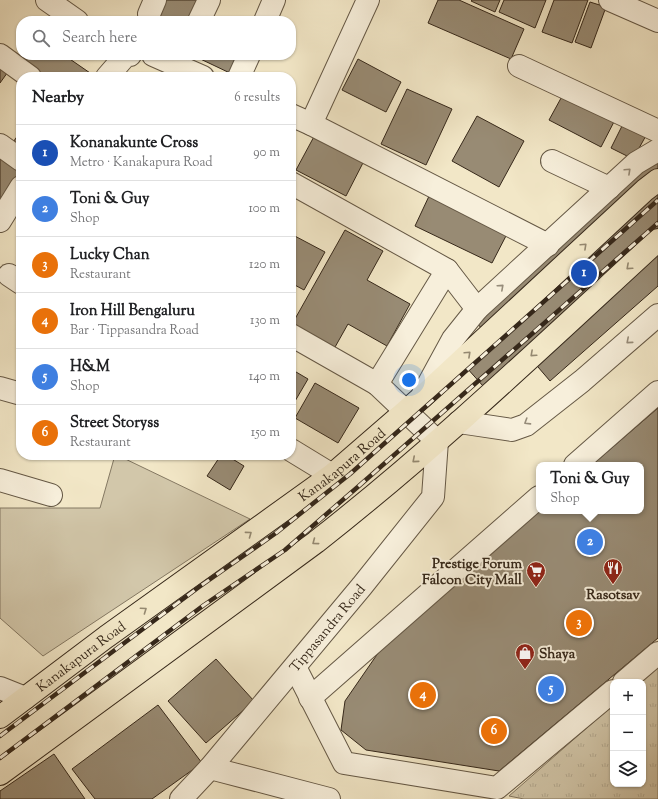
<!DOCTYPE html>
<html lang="en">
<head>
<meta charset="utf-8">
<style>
  body { margin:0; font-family:"Sorts Mill Goudy",serif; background:#f2f2f2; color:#202124 }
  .controls { position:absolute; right:12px; bottom:12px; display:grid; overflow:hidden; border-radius:8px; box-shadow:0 1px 3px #0004 }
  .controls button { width:36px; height:36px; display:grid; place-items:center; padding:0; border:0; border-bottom:1px solid #e0e0e0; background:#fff; color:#202124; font:20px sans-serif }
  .you { position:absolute; left:409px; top:380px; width:14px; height:14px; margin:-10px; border:3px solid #fff; border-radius:50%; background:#1a73e8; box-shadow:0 0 0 6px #1a73e833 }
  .badge { display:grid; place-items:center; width:26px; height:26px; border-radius:50%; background:#8f2418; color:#fff; font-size:13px; font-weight:700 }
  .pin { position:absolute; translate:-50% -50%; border:2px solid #fff; box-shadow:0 1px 4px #0006 }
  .popup { position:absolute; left:536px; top:462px; width:108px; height:52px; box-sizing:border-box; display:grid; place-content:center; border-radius:8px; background:#fff; filter:drop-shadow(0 1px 3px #0005); font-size:13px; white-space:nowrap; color:#757577 }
  .popup b { font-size:15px; color:#202124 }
  .popup::after { content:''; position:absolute; left:50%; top:100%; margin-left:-8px; border:8px solid transparent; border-top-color:#fff }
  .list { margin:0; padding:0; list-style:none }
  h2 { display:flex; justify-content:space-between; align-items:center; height:52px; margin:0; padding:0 16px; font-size:17px }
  h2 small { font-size:13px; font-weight:400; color:#757577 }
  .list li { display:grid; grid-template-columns:26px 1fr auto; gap:12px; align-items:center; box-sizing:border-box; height:56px; padding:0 16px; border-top:1px solid #e0e0e0 }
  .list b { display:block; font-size:15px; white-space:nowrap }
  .list p { margin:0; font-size:13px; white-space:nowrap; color:#757577 }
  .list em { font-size:13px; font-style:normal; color:#757577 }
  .icon { flex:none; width:22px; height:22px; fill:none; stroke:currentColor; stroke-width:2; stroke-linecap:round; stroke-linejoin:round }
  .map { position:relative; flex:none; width:658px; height:799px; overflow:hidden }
  .search { position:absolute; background:#fff; box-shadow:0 1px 3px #0004; left:16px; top:16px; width:280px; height:44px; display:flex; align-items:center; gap:10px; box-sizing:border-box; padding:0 14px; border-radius:16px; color:#757577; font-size:15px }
  .panel { position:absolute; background:#fff; box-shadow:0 1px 3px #0004; left:16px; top:72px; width:280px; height:388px; border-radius:16px }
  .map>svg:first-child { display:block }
</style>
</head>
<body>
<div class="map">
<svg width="658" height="799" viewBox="0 0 658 799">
  <defs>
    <pattern id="park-tufts" width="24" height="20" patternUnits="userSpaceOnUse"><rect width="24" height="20" fill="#d2c7aa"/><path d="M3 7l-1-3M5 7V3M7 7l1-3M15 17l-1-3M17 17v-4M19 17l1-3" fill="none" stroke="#b5ab92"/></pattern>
  </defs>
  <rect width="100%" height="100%" fill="#f2e7c7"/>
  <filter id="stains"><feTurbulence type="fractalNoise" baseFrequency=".005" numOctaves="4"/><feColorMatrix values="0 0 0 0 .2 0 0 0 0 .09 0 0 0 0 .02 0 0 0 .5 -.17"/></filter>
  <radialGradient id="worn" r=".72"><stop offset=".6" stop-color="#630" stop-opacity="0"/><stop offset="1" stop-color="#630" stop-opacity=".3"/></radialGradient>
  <path fill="#d2c7aa" stroke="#847862" d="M115 455H117L250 519 43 656 0 618V508H100Z"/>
  <path fill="url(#park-tufts)" stroke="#847862" d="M658 665V799H524L509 796 613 705V784H643V682H639Z"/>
  <path fill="#988b74" stroke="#36281a" d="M160 0H204L195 21H150Z
    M438 0H459L524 29 511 59 428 23Z
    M472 0H500L495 12 471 1Z
    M504 0H546L535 28 499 12Z
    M554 0H588L572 43 542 32Z
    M590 2 606 7 591 48 575 42Z
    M25 55H64L93 75 92 77H42L20 62Z
    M192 55H241L232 74Z
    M358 59 401 82 386 112 342 90Z
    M0 61 10 69 0 83Z
    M407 89 452 109 426 165 381 144Z
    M566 89 617 116 601 147 549 120Z
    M477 116 524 141 499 187 452 161Z
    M625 120 648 132 633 159 611 148Z
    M21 131V152L11 145Z
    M317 131 366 157 346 196 296 170Z
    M4 154 21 170 0 201V160Z
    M658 158V286L550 381 532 360 492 396 457 357 485 332 472 318Z
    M430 194 508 232 492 263 415 226Z
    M345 230 383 251 367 280 410 304 387 346 348 324 330 356 291 326Z
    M291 234 325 252 304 290 291 283Z
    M291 369 308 379 291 408Z
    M315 383 359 408 338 443 295 418Z
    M658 408V638L499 771 366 750 341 730 345 701 385 643 539 511H641V465H592Z
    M221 455H226L244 466 230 490 207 476Z
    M216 659 254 701 206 743 168 701Z
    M158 705 202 763 152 799H95L72 769Z
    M54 754 85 799H0V791Z"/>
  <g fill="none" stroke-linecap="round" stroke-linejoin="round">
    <defs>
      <g id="minor">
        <path d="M47 0 77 21"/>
        <path d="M610 0 658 21"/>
        <path d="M149 14 155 0"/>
        <path d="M199 21 209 0"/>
        <path d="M265 21 274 0"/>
        <path d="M0 55 30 77"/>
        <path d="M153 55 203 77"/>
        <path d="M519 66 658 131"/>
        <path d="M107 77 126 55H130"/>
        <path d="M239 77 249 55"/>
        <path d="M291 115 311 124 548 245"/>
        <path d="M311 124 368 0"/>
        <path d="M0 145 21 160"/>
        <path d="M552 161 609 188"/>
        <path d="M291 183 447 270 477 309"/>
        <path d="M0 221 21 187"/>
        <path d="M9 275 21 283"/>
        <path d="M291 335 377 384"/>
        <path d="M0 388 21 394"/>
        <path d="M423 394 453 339 477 309 636 163 658 150"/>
        <path d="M459 422 512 430 526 425 582 381 658 315"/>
        <path d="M291 450 332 475"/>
        <path d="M575 465 658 392"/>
        <path d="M0 480 51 495"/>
        <path d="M295 667 344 763 497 788 613 691"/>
        <path d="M624 682 658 653"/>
        <path d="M0 688 25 698"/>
        <path d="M310 698 539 497"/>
        <path d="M210 768 329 799"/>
        <path id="s1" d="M181 799 210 768 362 586 433 497 437 441 377 384 447 270"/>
      </g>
      <g id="highway">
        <path id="s2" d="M0 717 106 637 332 475 422 397 645 190 658 180"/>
        <path d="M0 774 316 542C436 448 546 343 658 240"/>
      </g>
    </defs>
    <use href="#minor" stroke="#655845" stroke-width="24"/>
    <use href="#highway" stroke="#36281a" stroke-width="24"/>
    <use href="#minor" stroke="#f7efdb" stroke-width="22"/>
    <use href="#highway" stroke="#f2e7c7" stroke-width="22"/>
    <defs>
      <path id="rail" d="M0 736 199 587 276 533 350 474 658 200
        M0 758 204 605 285 550 360 485 658 223"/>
    </defs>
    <use href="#rail" stroke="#36281a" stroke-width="4.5"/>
    <use href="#rail" stroke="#f7efdb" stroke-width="3" stroke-dasharray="9" stroke-linecap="butt"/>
  </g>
  <defs><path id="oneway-chevron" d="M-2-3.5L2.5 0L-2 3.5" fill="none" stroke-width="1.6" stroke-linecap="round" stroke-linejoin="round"/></defs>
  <g stroke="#968c7a">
    <use href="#oneway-chevron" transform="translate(628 171) rotate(-43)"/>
    <use href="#oneway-chevron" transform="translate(501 287) rotate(-42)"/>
    <use href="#oneway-chevron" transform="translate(629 341) rotate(139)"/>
    <use href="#oneway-chevron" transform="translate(527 422) rotate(148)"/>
  </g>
  <g stroke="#948870">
    <use href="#oneway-chevron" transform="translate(584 246) rotate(-43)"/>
    <use href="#oneway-chevron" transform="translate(629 267) rotate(138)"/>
    <use href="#oneway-chevron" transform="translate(468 354) rotate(-43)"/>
    <use href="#oneway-chevron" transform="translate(533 354) rotate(138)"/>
    <use href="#oneway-chevron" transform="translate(415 460) rotate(139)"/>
    <use href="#oneway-chevron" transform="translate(249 534) rotate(-36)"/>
    <use href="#oneway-chevron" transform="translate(315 542) rotate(143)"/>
    <use href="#oneway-chevron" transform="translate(144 610) rotate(-35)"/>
  </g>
  <defs>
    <symbol id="restaurant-pin" viewBox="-11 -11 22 30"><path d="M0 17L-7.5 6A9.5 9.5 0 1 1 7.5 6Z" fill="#8f2418" stroke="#f7efdb"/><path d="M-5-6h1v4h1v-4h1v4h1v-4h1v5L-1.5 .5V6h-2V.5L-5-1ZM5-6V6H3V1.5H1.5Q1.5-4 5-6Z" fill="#fff"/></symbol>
    <symbol id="supermarket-pin" viewBox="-11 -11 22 30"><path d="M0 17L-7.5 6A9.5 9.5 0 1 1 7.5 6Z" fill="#8f2418" stroke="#f7efdb"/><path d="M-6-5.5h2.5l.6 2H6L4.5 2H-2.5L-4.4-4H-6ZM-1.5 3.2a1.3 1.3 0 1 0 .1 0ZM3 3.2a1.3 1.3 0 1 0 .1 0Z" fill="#fff"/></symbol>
    <symbol id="shop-pin" viewBox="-11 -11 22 30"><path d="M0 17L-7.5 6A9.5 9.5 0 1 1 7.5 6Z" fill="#8f2418" stroke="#f7efdb"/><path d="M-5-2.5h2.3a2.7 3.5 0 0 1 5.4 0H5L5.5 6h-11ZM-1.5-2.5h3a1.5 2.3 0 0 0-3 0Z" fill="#fff"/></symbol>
  </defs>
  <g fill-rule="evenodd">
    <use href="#restaurant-pin" x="602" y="557" width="22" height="30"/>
    <use href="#supermarket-pin" x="525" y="560" width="22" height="30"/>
    <use href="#shop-pin" x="514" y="642" width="22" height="30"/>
  </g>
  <g text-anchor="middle" stroke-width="4" stroke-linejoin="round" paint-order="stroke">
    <g font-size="14" fill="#36281a" stroke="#f7efdb">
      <text dy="5" stroke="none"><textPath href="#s2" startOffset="425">Kanakapura Road</textPath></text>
      <text dy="5" stroke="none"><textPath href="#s1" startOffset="225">Tippasandra Road</textPath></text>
      <text dy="5" stroke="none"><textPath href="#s2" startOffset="101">Kanakapura Road</textPath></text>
    </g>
    <g font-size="14" font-weight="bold" fill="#36281a" stroke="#f7efdb" text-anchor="end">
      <text x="522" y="568">Prestige Forum<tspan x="522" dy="16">Falcon City Mall</tspan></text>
      <text x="613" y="599" text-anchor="middle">Rasotsav</text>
      <text x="539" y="658" text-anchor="start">Shaya</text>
    </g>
  </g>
  <rect width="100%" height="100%" filter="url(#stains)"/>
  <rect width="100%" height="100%" fill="url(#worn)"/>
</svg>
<div class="controls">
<button>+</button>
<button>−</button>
<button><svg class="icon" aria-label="layers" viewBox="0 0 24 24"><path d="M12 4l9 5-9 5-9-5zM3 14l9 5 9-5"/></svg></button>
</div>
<div class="you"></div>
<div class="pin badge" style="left:584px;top:273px;background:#1a4fb4">1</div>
<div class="pin badge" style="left:590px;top:542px;background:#3f7fe0">2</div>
<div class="popup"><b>Toni &amp; Guy</b>Shop</div>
<div class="pin badge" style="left:579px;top:623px;background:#e8710a">3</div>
<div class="pin badge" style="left:423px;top:695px;background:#e8710a">4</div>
<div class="pin badge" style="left:551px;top:689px;background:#3f7fe0">5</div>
<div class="pin badge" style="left:494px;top:731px;background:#e8710a">6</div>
<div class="search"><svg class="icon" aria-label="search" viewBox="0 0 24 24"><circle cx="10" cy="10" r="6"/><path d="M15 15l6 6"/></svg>Search here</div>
<section class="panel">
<h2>Nearby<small>6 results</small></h2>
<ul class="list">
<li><span class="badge" style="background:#1a4fb4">1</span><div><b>Konanakunte Cross</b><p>Metro · Kanakapura Road</p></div><em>90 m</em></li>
<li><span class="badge" style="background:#3f7fe0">2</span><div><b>Toni &amp; Guy</b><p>Shop</p></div><em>100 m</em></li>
<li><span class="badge" style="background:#e8710a">3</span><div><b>Lucky Chan</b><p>Restaurant</p></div><em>120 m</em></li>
<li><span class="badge" style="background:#e8710a">4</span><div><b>Iron Hill Bengaluru</b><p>Bar · Tippasandra Road</p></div><em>130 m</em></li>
<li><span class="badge" style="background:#3f7fe0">5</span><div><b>H&amp;M</b><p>Shop</p></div><em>140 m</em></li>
<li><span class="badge" style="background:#e8710a">6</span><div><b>Street Storyss</b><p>Restaurant</p></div><em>150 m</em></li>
</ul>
</section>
</div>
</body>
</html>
